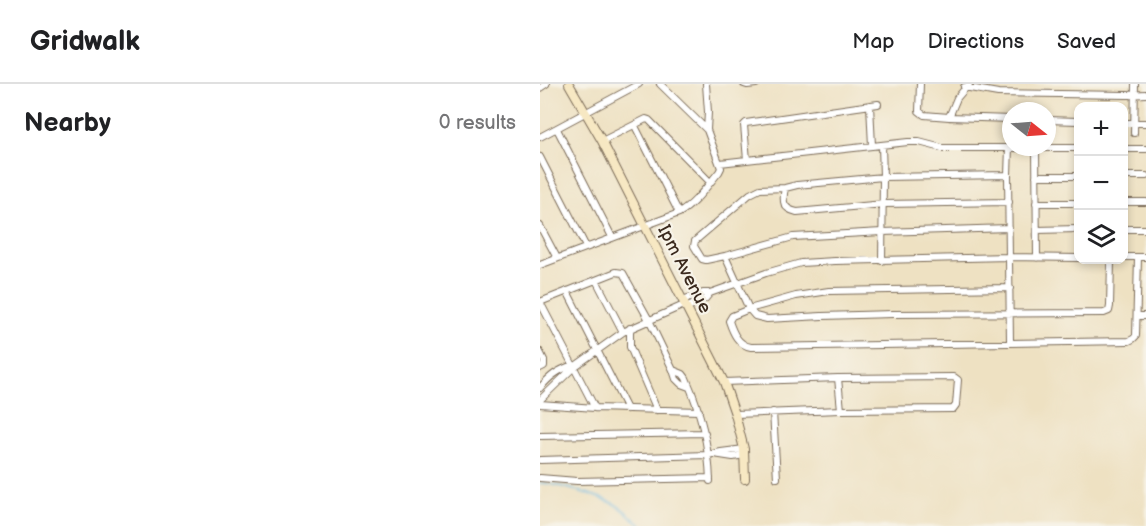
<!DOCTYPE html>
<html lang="en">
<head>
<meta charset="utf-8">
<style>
  body { margin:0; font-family:"Balsamiq Sans",sans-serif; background:#f6f6f6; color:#202124 }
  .controls { position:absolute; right:18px; top:18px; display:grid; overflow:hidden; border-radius:12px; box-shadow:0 3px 9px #0003 }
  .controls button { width:54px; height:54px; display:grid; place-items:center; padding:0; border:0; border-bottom:2px solid #e0e0e0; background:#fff; color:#202124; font:30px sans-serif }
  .compass { position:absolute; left:462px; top:18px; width:54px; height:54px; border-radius:50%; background:#fff; box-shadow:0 3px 9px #0003; rotate:107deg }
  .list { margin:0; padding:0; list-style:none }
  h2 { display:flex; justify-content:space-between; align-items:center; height:78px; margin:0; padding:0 24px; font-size:26px }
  h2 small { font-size:20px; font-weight:400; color:#757577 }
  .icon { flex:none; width:33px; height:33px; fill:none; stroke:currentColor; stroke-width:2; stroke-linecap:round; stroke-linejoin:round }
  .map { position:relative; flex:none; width:606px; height:442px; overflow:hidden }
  header { display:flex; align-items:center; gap:36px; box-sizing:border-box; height:84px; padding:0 30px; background:#fff; border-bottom:2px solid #e0e0e0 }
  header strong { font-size:28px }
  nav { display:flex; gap:33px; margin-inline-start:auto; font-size:21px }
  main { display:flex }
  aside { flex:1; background:#fff }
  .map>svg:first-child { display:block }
</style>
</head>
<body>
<header>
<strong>Gridwalk</strong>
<nav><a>Map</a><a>Directions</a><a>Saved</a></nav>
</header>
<main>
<aside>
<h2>Nearby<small>0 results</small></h2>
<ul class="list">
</ul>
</aside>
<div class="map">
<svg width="606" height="442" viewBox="0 0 606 442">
  <rect width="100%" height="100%" fill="#f7f3e8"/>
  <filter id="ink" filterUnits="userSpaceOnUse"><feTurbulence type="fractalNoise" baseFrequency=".0167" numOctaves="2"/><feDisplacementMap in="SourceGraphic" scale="12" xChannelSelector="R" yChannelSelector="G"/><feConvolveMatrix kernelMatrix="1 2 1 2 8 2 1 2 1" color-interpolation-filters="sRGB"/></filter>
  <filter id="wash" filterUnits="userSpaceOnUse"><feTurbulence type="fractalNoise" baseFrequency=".008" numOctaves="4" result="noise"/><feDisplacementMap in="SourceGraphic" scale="24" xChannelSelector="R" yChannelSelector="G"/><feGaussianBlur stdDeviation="1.35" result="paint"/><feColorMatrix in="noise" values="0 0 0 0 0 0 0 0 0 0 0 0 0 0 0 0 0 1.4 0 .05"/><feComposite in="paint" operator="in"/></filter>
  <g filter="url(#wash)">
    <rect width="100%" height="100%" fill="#eee1c2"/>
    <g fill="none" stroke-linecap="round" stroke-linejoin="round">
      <path stroke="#69bae4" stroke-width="1.5" d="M0 399C12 398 65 414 76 421 85 426 93 435 102 442"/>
    </g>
  </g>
  <g filter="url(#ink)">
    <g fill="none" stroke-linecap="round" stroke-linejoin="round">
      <defs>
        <path id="street" d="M120 0 167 46
          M204 0 207 1 216 0
          M380 0 379 27 384 31 409 33 471 35
          M424 3 458 9 587 11 606 10
          M0 4 6 0
          M330 21 332 62
          M409 33 417 14 429 0
          M507 36 538 37
          M584 39H606
          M95 42 139 129
          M17 45 72 153
          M594 49 595 0
          M0 53 99 0
          M62 57 106 35 109 36 170 98
          M342 61 343 93 257 101 245 104 220 105 210 110 155 157 154 162 162 175 166 176 185 172 253 153 342 148 469 144
          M469 63 468 91 470 258
          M496 64 497 174
          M584 65H606
          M0 73 46 163
          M207 76 204 41 206 39 338 20
          M180 79 368 58H379L402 64H538
          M496 92H538
          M584 92H606
          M245 104C242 118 243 125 257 128L344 120 469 118
          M584 118H606
          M496 119H538
          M0 142 17 174
          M584 145H606
          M497 146 538 145
          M185 172 209 225 215 232 227 235 282 232 353 230 564 229 569 227 570 222 571 176
          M584 173H606
          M342 177 343 93 468 91
          M0 181 139 129C155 120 167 102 179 88L181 84 167 46 168 28 166 0
          M56 196 83 248
          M470 204 289 207 256 212 209 225 192 232 189 237C193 249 198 261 211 263L589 257 593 255 596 252 598 173
          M27 207 87 325
          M142 216 163 209H170L226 189 261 179 295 177 469 173 538 174
          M0 218 76 188 83 189 109 236 133 286 136 295 141 300 149 303
          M0 218 55 324
          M146 224 165 215 170 209
          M597 232H606
          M90 244V263L117 326
          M0 268 4 276V282L0 284
          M133 286 143 290 146 294C160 326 169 361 170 397
          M184 298 298 294
          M0 304C10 292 18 286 33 281
          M0 316 34 283 83 248 144 221
          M0 320 55 324 159 327
          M233 328 237 394
          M195 330 301 326 413 325 416 321 418 296 414 293 298 294 301 326
          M0 352 165 349
          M174 370 193 373 204 371
          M0 376 168 371 181 368 204 365
          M0 394 37 397 170 394"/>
        <path id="secondary" d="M29 0 62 57 184 298 195 330 204 365 205 395"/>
      </defs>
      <use href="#street" stroke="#7a6a57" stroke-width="8"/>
      <use href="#secondary" stroke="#7a6a57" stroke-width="10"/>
      <use href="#street" stroke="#fff" stroke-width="6"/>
      <use href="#secondary" stroke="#f7e8c3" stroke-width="8"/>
    </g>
  </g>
  <g text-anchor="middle" stroke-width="4.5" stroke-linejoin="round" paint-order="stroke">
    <g font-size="18" fill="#3b2a1e" stroke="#f7f3e8">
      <text transform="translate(145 185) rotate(63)" y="6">Ipm Avenue</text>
    </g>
  </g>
</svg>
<div class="controls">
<button>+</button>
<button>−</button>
<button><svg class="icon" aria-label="layers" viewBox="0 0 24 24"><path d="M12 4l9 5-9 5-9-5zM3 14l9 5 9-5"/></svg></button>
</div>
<svg class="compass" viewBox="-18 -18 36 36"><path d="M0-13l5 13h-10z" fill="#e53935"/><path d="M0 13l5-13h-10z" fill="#757577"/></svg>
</div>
</main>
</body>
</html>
